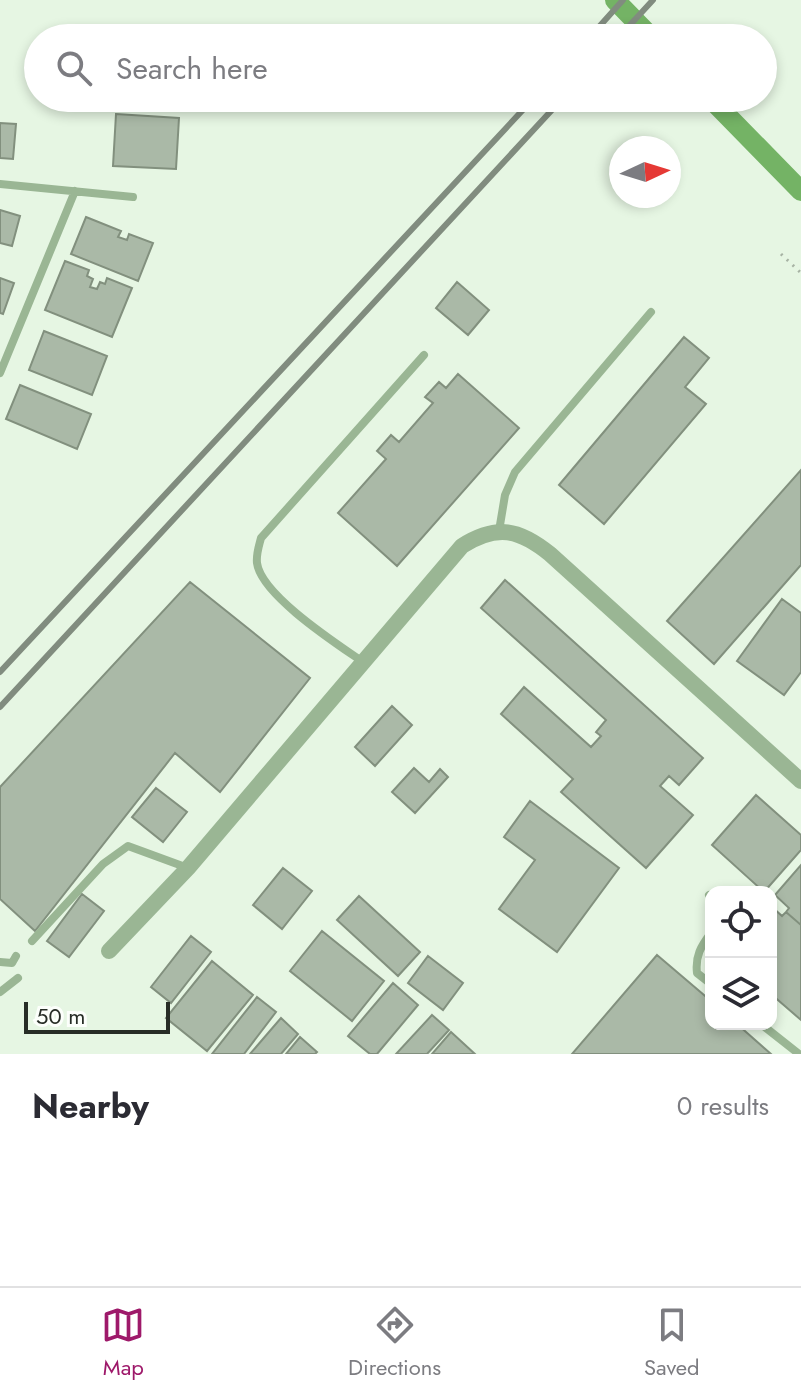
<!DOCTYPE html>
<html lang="en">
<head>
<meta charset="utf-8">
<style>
  body { margin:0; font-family:Jost,sans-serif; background:#f7f7f7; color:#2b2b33 }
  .controls { position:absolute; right:24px; bottom:24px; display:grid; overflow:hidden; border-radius:16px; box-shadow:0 4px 12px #0003 }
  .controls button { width:72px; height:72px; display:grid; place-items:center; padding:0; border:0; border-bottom:2px solid #e1e1e2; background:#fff; color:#2b2b33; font:40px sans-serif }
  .compass { position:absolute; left:609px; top:136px; width:72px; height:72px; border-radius:50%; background:#fff; box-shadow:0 4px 12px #0003; rotate:86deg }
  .scale { position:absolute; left:24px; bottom:20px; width:146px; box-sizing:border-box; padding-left:8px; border:4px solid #272d26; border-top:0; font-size:22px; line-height:28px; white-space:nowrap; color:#272d26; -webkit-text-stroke:6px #fcfffb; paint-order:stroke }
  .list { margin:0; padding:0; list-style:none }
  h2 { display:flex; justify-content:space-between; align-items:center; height:104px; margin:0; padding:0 32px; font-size:34px }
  h2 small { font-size:26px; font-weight:400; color:#7c7c81 }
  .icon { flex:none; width:44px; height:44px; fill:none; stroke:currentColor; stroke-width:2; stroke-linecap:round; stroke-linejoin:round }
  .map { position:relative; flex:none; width:801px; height:1054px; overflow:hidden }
  .search { position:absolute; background:#fff; box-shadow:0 4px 12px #0003; left:24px; right:24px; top:24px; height:88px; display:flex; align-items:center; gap:20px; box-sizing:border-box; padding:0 28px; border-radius:44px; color:#7c7c81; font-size:30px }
  .sheet { height:232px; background:#fff }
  nav { display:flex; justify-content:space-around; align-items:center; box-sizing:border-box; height:112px; border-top:2px solid #e1e1e2; background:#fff; font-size:22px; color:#7c7c81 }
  nav a { display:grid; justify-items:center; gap:4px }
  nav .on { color:#9e196a }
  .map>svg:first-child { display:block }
</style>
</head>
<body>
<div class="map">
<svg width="801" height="1054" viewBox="0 0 801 1054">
  <rect width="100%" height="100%" fill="#e6f6e3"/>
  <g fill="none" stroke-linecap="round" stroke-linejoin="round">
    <path stroke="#74b365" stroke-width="20" d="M615 0 652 38
      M710 98 801 191"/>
  </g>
  <path fill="#aab9a7" stroke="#82907e" stroke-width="2" d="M116 114 179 118 176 169 113 166Z
    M0 123 16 124 13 159 0 158Z
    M0 210 20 216 12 246 0 243Z
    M86 217 121 231 118 237 127 240 129 234 153 243 138 281 71 254Z
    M65 261 89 270 87 276 93 279 90 287 97 289 100 282 105 284 107 278 132 288 112 337 45 310Z
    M0 278 14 283 3 314 0 313Z
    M457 282 489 310 468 335 436 308Z
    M44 331 107 356 92 395 29 370Z
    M684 337 709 358 685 387 706 404 604 524 559 485Z
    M458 374 519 428 397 566 338 513 386 459 377 451 391 435 399 442 433 403 425 397 439 382 446 388Z
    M20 385 91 414 77 449 6 419Z
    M801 470V565L714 664 667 621Z
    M505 580 703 758 679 785 669 776 660 786 693 815 646 868 561 792 573 779 501 714 524 687 591 747 601 736 596 732 606 720 481 608Z
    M190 582 310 678 220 792 175 753 35 931 0 899V787Z
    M782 599 801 613V672L784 695 737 661Z
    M392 706 412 725 375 766 355 747Z
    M414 768 429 782 440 769 448 777 415 813 392 792Z
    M156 788 187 812 163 842 132 817Z
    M756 795 801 835V850L764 892 712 845Z
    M530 801 619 868 557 952 499 909 535 860 504 837Z
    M801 865V925L786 912 789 908 775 895Z
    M283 868 312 891 282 929 253 905Z
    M82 894 104 911 69 957 47 941Z
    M359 896 420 952 398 976 337 920Z
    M771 906 782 916 786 912 801 925V1020L771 994Z
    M322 931 384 981 352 1021 290 971Z
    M191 936 211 952 171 1003 151 987Z
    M657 955 711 1001V1024H737L771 1054H572Z
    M428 956 463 983 443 1010 408 983Z
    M212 961 253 995 207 1051 166 1018Z
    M393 983 418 1005 377 1054H370L348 1036Z
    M257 997 276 1012 244 1054H212Z
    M432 1015 449 1030 427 1054H396Z
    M281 1018 298 1034 281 1054H250Z
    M451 1032 475 1054H432Z
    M300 1037 317 1052 315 1054H286Z"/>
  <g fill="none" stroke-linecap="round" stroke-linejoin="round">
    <path stroke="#a7b3a4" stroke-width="3" stroke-dasharray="2 6" stroke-linecap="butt" d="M781 254 801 273"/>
    <path stroke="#9ab694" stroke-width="8" d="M0 184 133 197
      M0 373 75 191
      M499 531 505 495 515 472 651 312
      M363 662C337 644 261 595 257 563 256 554 259 546 261 538L424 355
      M709 895 711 898
      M711 933C701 946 695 956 697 973L711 984
      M32 941 103 864 128 846 188 868
      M0 962 12 963 16 956
      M0 992 18 978
      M761 1024 799 1054"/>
    <path stroke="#9ab694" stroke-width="16" d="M109 951 188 868 462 546C497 524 519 529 550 554L801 781"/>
    <path stroke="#818c7f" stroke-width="6" d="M589 38 623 0
      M618 38 653 0
      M0 672 534 98
      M0 707 563 98"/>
  </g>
</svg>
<div class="controls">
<button><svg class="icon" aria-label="locate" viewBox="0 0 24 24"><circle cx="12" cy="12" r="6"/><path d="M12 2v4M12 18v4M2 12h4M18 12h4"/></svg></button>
<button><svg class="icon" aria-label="layers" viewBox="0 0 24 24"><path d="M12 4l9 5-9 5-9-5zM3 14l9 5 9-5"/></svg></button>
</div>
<svg class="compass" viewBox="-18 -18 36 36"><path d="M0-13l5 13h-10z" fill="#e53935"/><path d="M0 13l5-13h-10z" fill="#7c7c81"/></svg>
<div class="scale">50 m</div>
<div class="search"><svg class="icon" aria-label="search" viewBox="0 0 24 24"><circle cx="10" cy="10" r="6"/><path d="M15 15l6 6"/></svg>Search here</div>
</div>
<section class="sheet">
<h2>Nearby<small>0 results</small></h2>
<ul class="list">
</ul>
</section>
<nav>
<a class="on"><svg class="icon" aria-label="map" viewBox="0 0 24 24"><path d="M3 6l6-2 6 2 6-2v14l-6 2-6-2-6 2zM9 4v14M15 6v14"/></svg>Map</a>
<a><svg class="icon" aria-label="directions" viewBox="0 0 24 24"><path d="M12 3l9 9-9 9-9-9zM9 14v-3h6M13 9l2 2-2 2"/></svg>Directions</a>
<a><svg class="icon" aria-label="saved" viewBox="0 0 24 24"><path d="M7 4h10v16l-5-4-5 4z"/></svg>Saved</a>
</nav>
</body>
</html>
